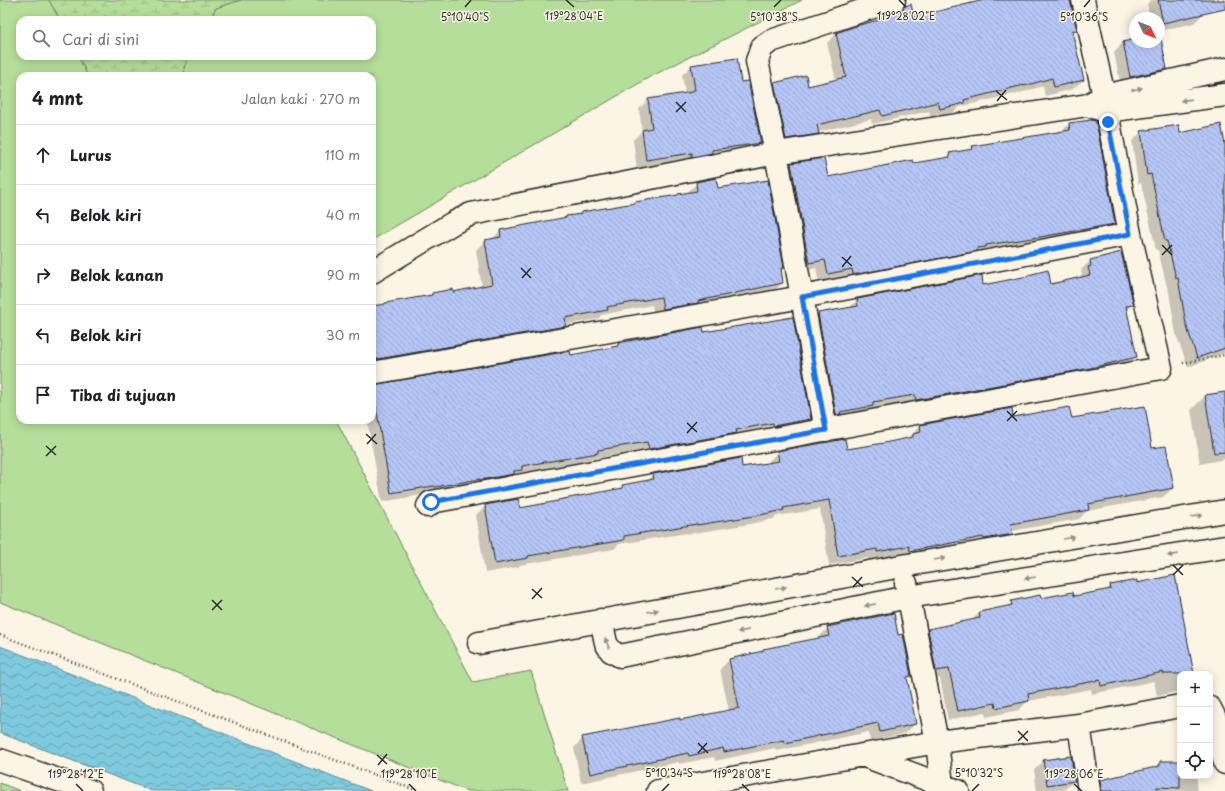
<!DOCTYPE html>
<html lang="id">
<head>
<meta charset="utf-8">
<style>
  body { margin:0; font-family:"Playpen Sans",sans-serif; background:#f6f6f6; color:#202124 }
  .controls { position:absolute; right:12px; bottom:12px; display:grid; overflow:hidden; border-radius:8px; box-shadow:0 2px 10px #0003 }
  .controls button { width:36px; height:36px; display:grid; place-items:center; padding:0; border:0; border-bottom:1px solid #e0e0e0; background:#fff; color:#202124; font:20px sans-serif }
  .compass { position:absolute; left:1129px; top:12px; width:36px; height:36px; border-radius:50%; background:#fff; box-shadow:0 2px 10px #0003; rotate:133deg }
  .stop { position:absolute; width:12px; height:12px; margin:-9px; border:3px solid #1a73e8; border-radius:50%; background:#fff }
  .stop.end { background:#1a73e8; border-color:#fff; box-shadow:0 1px 4px #0008 }
  .list { margin:0; padding:0; list-style:none }
  h2 { display:flex; justify-content:space-between; align-items:center; height:52px; margin:0; padding:0 16px; font-size:17px }
  h2 small { font-size:13px; font-weight:400; color:#757577 }
  .list li { display:grid; grid-template-columns:26px 1fr auto; gap:12px; align-items:center; box-sizing:border-box; height:60px; padding:0 16px; border-top:1px solid #e0e0e0 }
  .list b { display:block; font-size:15px; white-space:nowrap }
  .list em { font-size:13px; font-style:normal; color:#757577 }
  .icon { flex:none; width:22px; height:22px; fill:none; stroke:currentColor; stroke-width:2; stroke-linecap:round; stroke-linejoin:round }
  .map { position:relative; flex:none; width:1225px; height:791px; overflow:hidden }
  .search { position:absolute; background:#fff; box-shadow:0 2px 10px #0003; left:16px; top:16px; width:360px; height:44px; display:flex; align-items:center; gap:10px; box-sizing:border-box; padding:0 14px; border-radius:12px; color:#757577; font-size:15px }
  .panel { position:absolute; background:#fff; box-shadow:0 2px 10px #0003; left:16px; top:72px; width:360px; height:352px; border-radius:12px }
  .map>svg:first-child { display:block }
</style>
</head>
<body>
<div class="map">
<svg width="1225" height="791" viewBox="0 0 1225 791">
  <defs>
    <pattern id="wetland-marsh" width="20" height="14" patternUnits="userSpaceOnUse"><rect width="20" height="14" fill="#b4de9a"/><path d="M1 5h8M5 5V1M11 12h8M15 12V8" fill="none" stroke="#9bbf85"/></pattern>
    <pattern id="water-waves" width="16" height="10" patternUnits="userSpaceOnUse"><rect width="16" height="10" fill="#7fcade"/><path d="M0 5q4-4 8 0t8 0" fill="none" stroke="#68a4b4"/></pattern>
    <pattern id="building-back-hatch" width="6" height="6" patternUnits="userSpaceOnUse"><rect width="6" height="6" fill="#b5c5f5"/><path d="M-1 5l2 2M0 0l6 6M5-1l2 2" fill="none" stroke="#9ca9d2"/></pattern>
  </defs>
  <rect width="100%" height="100%" fill="#fcf5e5"/>
  <filter id="ink" filterUnits="userSpaceOnUse"><feTurbulence type="fractalNoise" baseFrequency=".025" numOctaves="2"/><feDisplacementMap in="SourceGraphic" scale="8" xChannelSelector="R" yChannelSelector="G"/><feConvolveMatrix kernelMatrix="1 2 1 2 8 2 1 2 1" color-interpolation-filters="sRGB"/></filter>
  <g filter="url(#ink)">
    <path fill="#b4de9a" stroke="#708462" d="M0 0H49L60 20H20V56H78L88 76H20V420H336L473 682 531 671 568 791H467L0 602Z
      M241 0H802L648 78 372 240V76H185L184 67 190 56H372V20H210L216 8Z
      M0 783 20 791H0Z"/>
    <path fill="url(#wetland-marsh)" stroke="#708462" d="M49 0H241L216 8 210 20H60Z
      M78 56H190L184 67 185 76H88Z"/>
    <path fill="url(#water-waves)" stroke="#5d8a96" d="M0 646 371 791H152L0 733Z"/>
    <path fill="#0003" d="M980 0H1068L1075 30 1072 33 1083 80 1073 89 1045 96 1043 86 1014 95V94L959 107 954 112 931 118 929 111 872 124 871 119 818 132V133L809 143 777 148 765 93 775 84 807 87 836 80 827 43 837 33 877 21 880 19 901 11 905 7 913 18 975 3 977 1Z
      M1151 0H1201L1204 13 1194 23 1159 31V18H1150L1147 4Z
      M1159 36 1166 69 1156 78 1121 86 1114 52 1123 42 1135 40V42H1159Z
      M691 66 741 83 760 142 751 152 637 169 633 140 642 131 639 109 648 100 685 94 682 75Z
      M1069 124 1114 224 1105 233 844 283 843 278 819 283 816 268 800 272 782 174 791 164 824 159 828 178 945 159 950 154 968 151 973 147 1061 132Z
      M1142 132 1179 134 1225 149V353L1188 367 1176 334 1168 287H1167L1158 250H1156L1141 183 1138 184 1132 141Z
      M697 183 717 189 783 268 780 270 782 283 773 292 654 317 652 305 601 315 598 319 565 325 556 335 372 367V307L430 296 432 294 452 293 482 287 476 250 485 241 491 240 500 231 565 219 567 217 579 215 581 213 676 197 678 195 688 193V192Z
      M1090 261 1132 304 1126 311 1136 357 1127 366 906 409V404L867 411 863 415 833 420 809 324 818 314 848 309 857 300 982 286 1050 285 1080 278 1079 277 1082 275 1081 270Z
      M703 334 810 419 801 428 640 458 638 451 591 459 588 462 517 474 512 479 382 502 367 420H372V386L569 352 570 356 615 348 618 344Z
      M1225 393V459L1200 464 1191 410 1205 396Z
      M1013 418 1071 419 1151 450 1173 488 1163 497 1087 511 1079 519 1011 531 1012 534 1002 544 900 560V555L868 561V558L829 565 820 509 777 516 773 519 750 524 688 534 687 533 619 544 614 549 520 565 518 567 485 573 476 515 485 506 518 500 519 509 620 489 623 486 647 482 653 475 742 468 769 463 768 462 778 452 846 450 908 439 920 426Z
      M1137 584 1193 674H1180V691L1157 696 1154 681 1092 694 1091 689 1028 701 1019 710 986 717 985 712 948 720 940 678 927 680 919 639 928 630 972 620 979 613 1006 608 1012 602 1073 598 1106 591 1110 586Z
      M828 628 898 636 910 676 906 680 915 724 906 733 870 741 869 732 776 751 775 748 715 761 714 757 679 764V762L581 783 574 748 583 738 679 721 729 711 720 669 730 659 761 653 763 650 819 639 818 638Z
      M1044 761 1074 781 1064 790 1037 791 1034 770Z
      M1160 762H1180V776H1197V791H1109L1153 769Z"/>
    <path fill="url(#building-back-hatch)" stroke="#2b2b2b" d="M984 0H1070L1077 30 1072 31 1084 80 1054 87 1052 78 1024 86V85L964 100 965 103 940 109 938 102 882 116 880 110 817 125 819 134 786 139 774 83 806 75 808 86 846 77 836 33 859 25 879 20V18L898 12 903 9 905 6 911 4 914 17Z
      M1158 0H1225V9L1163 23Z
      M1160 34 1167 69 1130 77 1123 42 1135 39V42H1159V35Z
      M737 58 741 82 748 81 761 143 712 150V153L692 157V153L646 160 642 130 652 128 648 99 692 92V90H695L691 65Z
      M1091 120 1096 121 1115 224 1040 237 986 245V247L977 248 978 251 853 275 852 269 828 274 825 260 809 263 791 163 824 158 828 177 913 160 914 163 950 157 949 153 973 149 972 146 1070 130 1069 123Z
      M1221 124 1225 144V348L1197 358 1186 324 1178 278H1176L1167 241H1165L1151 174 1147 175 1141 131 1179 125 1180 133Z
      M716 178 718 188 768 180 784 268H781L783 283 698 301V303L663 309 661 297 607 307 608 310 565 318 566 326 372 360V306L385 304V303L432 295V293L453 289V292L492 284 485 240 501 237 500 230 567 217 566 216 581 214V212L635 203V202L678 195V194L697 191 696 182Z
      M1121 252 1134 305 1126 306 1137 357 1086 369 916 400 915 395 873 402V406L840 412 841 414 836 415 818 313 858 306 857 299 982 275 983 285 1028 276V275L1048 270 1051 284 1090 275 1088 267 1091 266 1090 260Z
      M793 317 811 419 773 426V423L736 430 737 433 649 449 647 442 598 450V453L522 466V470L514 471V474L480 480V479L435 487 434 486 391 493 372 385 570 351 571 355 618 346V343L703 327 704 332Z
      M1225 392V452L1214 453 1205 395Z
      M1145 406 1152 448 1166 446 1174 488 1088 504 1089 510 1011 524 1013 534 984 539 983 537 910 551 909 546 877 552V549L838 556 829 500 783 508 784 510 760 515 697 525V524L624 536V540L528 556V558L495 564 485 505 518 499 520 508 558 501V500L623 488 622 485 654 479 653 474 741 458 742 467 779 461 777 451 845 439 847 449 884 443 913 437V434L921 432 920 425 1012 408 1013 417 1069 407 1072 418Z
      M1175 575 1194 674H1163V672L1101 686 1100 680 1028 694 1029 701 996 708 995 703 958 711 949 669 936 671 928 629 980 618 979 612 1012 605 1011 601 1040 595 1041 598 1073 592 1074 596 1111 589 1110 585 1137 580V583Z
      M894 613 898 635 903 634 911 676 907 677 916 724 880 732 878 723 785 743 784 740 724 752 723 748 689 756 688 753 590 774 582 737 680 718V720L739 708 729 659 763 651V649L829 636 827 627Z
      M1071 756 1075 781 1047 785 1043 760Z
      M1160 761H1180V788L1157 787V791H1101L1100 780 1160 766Z"/>
    <g fill="none" stroke-linecap="round" stroke-linejoin="round">
      <defs>
        <path id="minor" d="M1093 107 1106 111 1225 95
          M372 272 453 223 471 214 776 153 1088 105 1104 96 1225 69
          M372 373 802 297 1130 234
          M826 430 776 153 757 61 762 47 771 41 894 0
          M428 506 431 502 1161 368 1130 234 1104 96 1083 0
          M906 583 937 742 942 785
          M601 620 606 643 611 651 620 656 908 597 1225 547
          M479 643 902 566 1225 511
          M1210 708 1215 718 1225 763
          M1079 725 1089 791
          M862 755 958 791
          M0 760 90 791
          M658 791 937 742 1079 725 1180 706"/>
      </defs>
      <use href="#minor" stroke="#2b2b2b" stroke-width="25"/>
      <path stroke="#2b2b2b" stroke-width="2.5" stroke-dasharray="1 3" stroke-linecap="butt" d="M1183 363 1225 355
        M0 635 418 791"/>
      <use href="#minor" stroke="#fcf5e5" stroke-width="22"/>
    </g>
    <defs><path id="oneway-solid" d="M-6-.8H1V-3.2L6.5 0L1 3.2V.8H-6Z"/></defs>
    <g fill="#949088">
      <use href="#oneway-solid" transform="translate(1137 89) rotate(-13)"/>
      <use href="#oneway-solid" transform="translate(1186 100) rotate(172)"/>
      <use href="#oneway-solid" transform="translate(1197 516) rotate(-10)"/>
      <use href="#oneway-solid" transform="translate(1069 538) rotate(-10)"/>
      <use href="#oneway-solid" transform="translate(1173 555) rotate(171)"/>
      <use href="#oneway-solid" transform="translate(940 559) rotate(-10)"/>
      <use href="#oneway-solid" transform="translate(1030 578) rotate(171)"/>
      <use href="#oneway-solid" transform="translate(781 588) rotate(-10)"/>
      <use href="#oneway-solid" transform="translate(870 605) rotate(169)"/>
      <use href="#oneway-solid" transform="translate(653 611) rotate(-10)"/>
      <use href="#oneway-solid" transform="translate(743 631) rotate(169)"/>
      <use href="#oneway-solid" transform="translate(607 643) rotate(-113)"/>
    </g>
  </g>
  <g fill="none" stroke-linecap="round" stroke-linejoin="round" filter="url(#ink)">
    <path stroke="#1a73e8" stroke-width="5" d="M431 502 826 430 802 297 1130 234 1108 122"/>
  </g>
  <path fill="none" stroke="#2b2b2b" stroke-width="1.5" d="M566 0 574 7M899 0 906 7M465 7 471 0M774 7 781 0M1084 7 1090 0M996 91 1007 100M997 101 1006 90M676 102 686 112M676 112 686 102M1162 245 1172 255M1162 255 1172 245M842 257 852 266M842 267 851 256M521 268 531 278M522 278 531 268M1007 411 1017 421M1007 421 1017 411M687 423 697 432M687 433 697 422M366 434 377 444M367 444 376 434M46 446 56 455M46 456 56 446M1173 565 1183 575M1173 575 1183 565M852 577 863 587M853 587 862 577M532 589 542 598M532 599 542 588M212 600 222 610M212 610 222 600M1018 731 1028 741M1018 741 1028 731M698 743 708 753M698 753 707 743M377 755 387 764M378 765 387 754M76 784 83 791M409 784 416 791M742 784 749 791M1074 784 1082 791M662 791 669 784M972 791 979 784"/>
  <g font-size="10" text-anchor="middle" fill="#2b2b2b" stroke="#fcf5e5" stroke-width="3" stroke-linejoin="round" paint-order="stroke">
    <text x="906" y="20">119°28'02"E</text>
    <text x="574" y="20">119°28'04"E</text>
    <text x="465" y="21">5°10'40"S</text>
    <text x="774" y="21">5°10'38"S</text>
    <text x="1084" y="21">5°10'36"S</text>
    <text x="669" y="777">5°10'34"S</text>
    <text x="979" y="777">5°10'32"S</text>
    <text x="76" y="778">119°28'12"E</text>
    <text x="409" y="778">119°28'10"E</text>
    <text x="742" y="778">119°28'08"E</text>
    <text x="1074" y="778">119°28'06"E</text>
  </g>
</svg>
<div class="controls">
<button>+</button>
<button>−</button>
<button><svg class="icon" aria-label="locate" viewBox="0 0 24 24"><circle cx="12" cy="12" r="6"/><path d="M12 2v4M12 18v4M2 12h4M18 12h4"/></svg></button>
</div>
<svg class="compass" viewBox="-18 -18 36 36"><path d="M0-13l5 13h-10z" fill="#e53935"/><path d="M0 13l5-13h-10z" fill="#757577"/></svg>
<div class="stop" style="left:431px;top:502px"></div>
<div class="stop end" style="left:1108px;top:122px"></div>
<div class="search"><svg class="icon" aria-label="search" viewBox="0 0 24 24"><circle cx="10" cy="10" r="6"/><path d="M15 15l6 6"/></svg>Cari di sini</div>
<section class="panel">
<h2>4 mnt<small>Jalan kaki · 270 m</small></h2>
<ul class="list">
<li><svg class="icon" aria-label="ahead" viewBox="0 0 24 24"><path d="M12 20V5M6 11l6-6 6 6"/></svg><div><b>Lurus</b></div><em>110 m</em></li>
<li><svg class="icon" aria-label="left" viewBox="0 0 24 24"><path d="M17 20v-9H6M10 6l-5 5 5 5"/></svg><div><b>Belok kiri</b></div><em>40 m</em></li>
<li><svg class="icon" aria-label="right" viewBox="0 0 24 24"><path d="M7 20v-9h11M14 6l5 5-5 5"/></svg><div><b>Belok kanan</b></div><em>90 m</em></li>
<li><svg class="icon" aria-label="left" viewBox="0 0 24 24"><path d="M17 20v-9H6M10 6l-5 5 5 5"/></svg><div><b>Belok kiri</b></div><em>30 m</em></li>
<li><svg class="icon" aria-label="arrive" viewBox="0 0 24 24"><path d="M6 21V4h12l-3 4 3 4H6"/></svg><div><b>Tiba di tujuan</b></div></li>
</ul>
</section>
</div>
</body>
</html>
